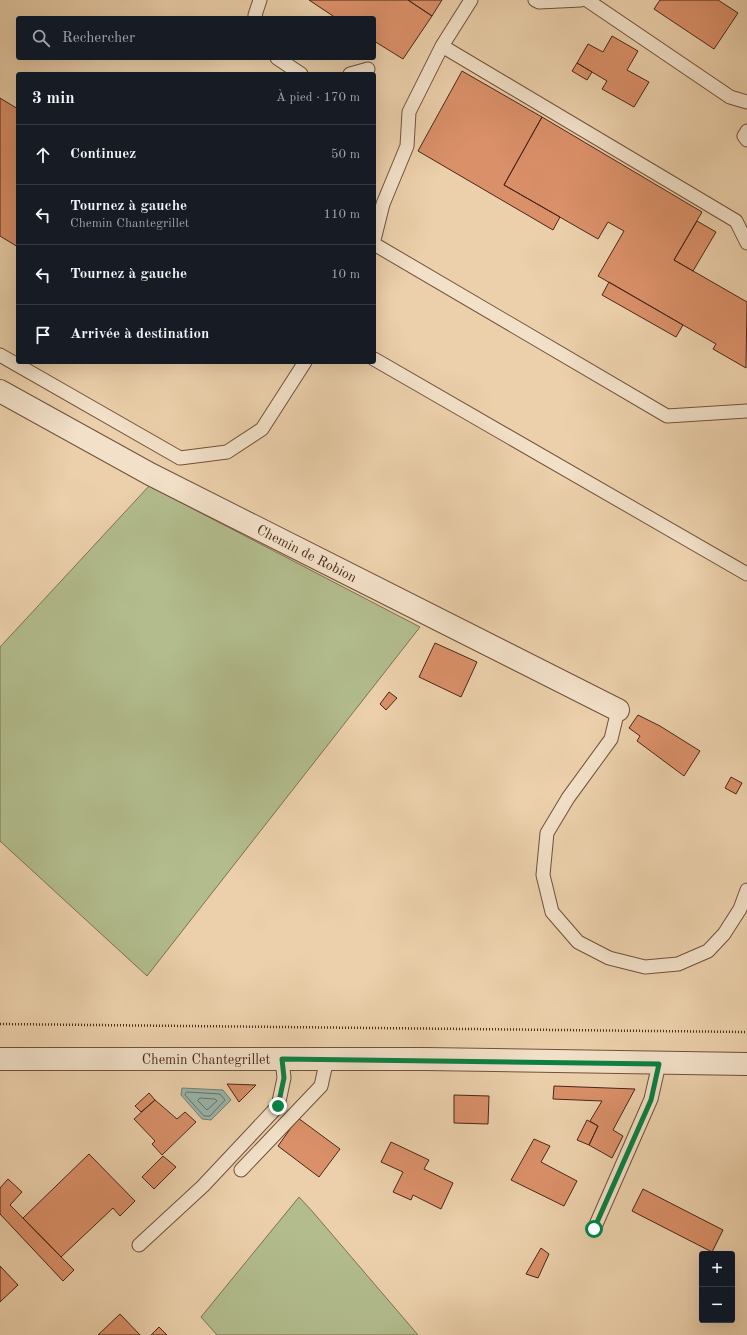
<!DOCTYPE html>
<html lang="fr">
<head>
<meta charset="utf-8">
<style>
  body { margin:0; font-family:"Old Standard TT",serif; background:#20242c; color:#f1f3f6 }
  .controls { position:absolute; right:12px; bottom:12px; display:grid; overflow:hidden; border-radius:4px; box-shadow:0 4px 16px #0002 }
  .controls button { width:36px; height:36px; display:grid; place-items:center; padding:0; border:0; border-bottom:1px solid #363941; background:#171b24; color:#f1f3f6; font:20px sans-serif }
  .stop { position:absolute; width:12px; height:12px; margin:-9px; border:3px solid #0b8043; border-radius:50%; background:#fff }
  .stop.end { background:#0b8043; border-color:#fff; box-shadow:0 1px 4px #0008 }
  .list { margin:0; padding:0; list-style:none }
  h2 { display:flex; justify-content:space-between; align-items:center; height:52px; margin:0; padding:0 16px; font-size:17px }
  h2 small { font-size:13px; font-weight:400; color:#9ea1a6 }
  .list li { display:grid; grid-template-columns:26px 1fr auto; gap:12px; align-items:center; box-sizing:border-box; height:60px; padding:0 16px; border-top:1px solid #363941 }
  .list b { display:block; font-size:15px; white-space:nowrap }
  .list p { margin:0; font-size:13px; white-space:nowrap; color:#9ea1a6 }
  .list em { font-size:13px; font-style:normal; color:#9ea1a6 }
  .icon { flex:none; width:22px; height:22px; fill:none; stroke:currentColor; stroke-width:2; stroke-linecap:round; stroke-linejoin:round }
  .map { position:relative; flex:none; width:747px; height:1335px; overflow:hidden }
  .search { position:absolute; background:#171b24; box-shadow:0 4px 16px #0002; left:16px; top:16px; width:360px; height:44px; display:flex; align-items:center; gap:10px; box-sizing:border-box; padding:0 14px; border-radius:4px; color:#9ea1a6; font-size:15px }
  .panel { position:absolute; background:#171b24; box-shadow:0 4px 16px #0002; left:16px; top:72px; width:360px; height:292px; border-radius:4px }
  .map>svg:first-child { display:block }
</style>
</head>
<body>
<div class="map">
<svg width="747" height="1335" viewBox="0 0 747 1335">
  <rect width="100%" height="100%" fill="#ebd0ab"/>
  <filter id="stains"><feTurbulence type="fractalNoise" baseFrequency=".005" numOctaves="4"/><feColorMatrix values="0 0 0 0 .2 0 0 0 0 .09 0 0 0 0 .02 0 0 0 .5 -.17"/></filter>
  <radialGradient id="worn" r=".72"><stop offset=".6" stop-color="#630" stop-opacity="0"/><stop offset="1" stop-color="#630" stop-opacity=".3"/></radialGradient>
  <path fill="#b2bc8d" stroke="#7e7152" d="M149 486 420 627 147 976 0 841V647Z
    M299 1197 312 1211 418 1335H217L201 1317Z"/>
  <path fill="#98b6ac" stroke="#797c70" d="M182 1088 223 1090 231 1100 211 1120 202 1119 181 1095Z"/>
  <g fill="none" stroke-linecap="round" stroke-linejoin="round">
    <path stroke="#716e62" stroke-width="1" d="M187 1092 220 1094 225 1100 210 1116H204L185 1095Z
      M200 1098 215 1099 217 1101 207 1110 198 1101Z"/>
  </g>
  <path fill="#da9069" stroke="#4a2617" d="M309 0H408L432 16 403 59 374 41V18H336Z
    M408 0H442L432 16Z
    M660 0H718L738 13 714 49 654 9Z
    M612 36 638 51 627 70 649 82 634 107 602 89 607 81 577 63 588 44 603 52Z
    M577 63 592 72 587 80 572 71Z
    M462 71 542 117 504 185 560 217 553 230 418 151Z
    M0 98 18 109V247L0 236Z
    M542 117 702 212 674 260 747 302 746 368 713 349 716 344 598 276 624 231 608 222 598 239 504 185Z
    M697 221 716 232 693 271 674 260Z
    M609 282 683 325 676 337 602 295Z
    M435 643 477 662 461 697 419 677Z
    M389 692 397 698 386 710 380 704Z
    M638 715 660 726 700 751 684 776 637 741 640 736 629 728Z
    M731 777 742 783 736 794 725 788Z
    M227 1084 256 1085 239 1102Z
    M554 1086 635 1089 613 1130 623 1136 612 1158 589 1145 598 1126 590 1121 602 1101 553 1099Z
    M149 1093 155 1100 141 1112 135 1106Z
    M454 1095 489 1096 488 1124 454 1123Z
    M155 1100 177 1119 185 1112 196 1122 162 1155 152 1144 155 1141 134 1119Z
    M298 1118 340 1149 319 1177 278 1146Z
    M587 1120 598 1126 589 1145 577 1140Z
    M534 1139 550 1146 541 1162 577 1181 564 1206 511 1180Z
    M391 1142 429 1160 424 1169 453 1183 441 1209 413 1195 411 1200 393 1192 403 1172 381 1162Z
    M89 1154 135 1201 120 1216 113 1208 61 1257 23 1218Z
    M163 1156 176 1167 154 1189 142 1177Z
    M8 1179 22 1192 10 1205 74 1270 63 1281 0 1214V1188Z
    M643 1189 723 1230 712 1252 632 1211Z
    M541 1248 549 1254 538 1278 526 1274Z
    M0 1266 18 1285 0 1302Z
    M120 1314 140 1335H98Z
    M159 1327 167 1335H151Z"/>
  <g fill="none" stroke-linecap="round" stroke-linejoin="round">
    <defs>
      <path id="service" d="M535 0 539 2 581 0
        M587 0 730 97 747 102
        M256 18 255 15 260 0
        M442 46 736 221 747 243
        M277 58 301 74
        M350 74 368 69
        M747 131 744 136 747 140
        M374 240 383 204 407 146 409 112 442 46 471 0
        M374 244 667 416 747 411
        M0 355 180 458 227 452 262 429 305 362
        M374 359 747 574
        M618 710 611 739 568 798 547 833 543 875 552 912 578 942 609 958 645 967 678 964 708 951 724 934 740 909 747 890
        M241 1170 321 1086 327 1059
        M594 1229 651 1099 659 1064
        M139 1245 203 1186 278 1106 284 1078 282 1059"/>
      <path id="minor" d="M0 391 150 474 618 710
        M0 1059H426L747 1064"/>
    </defs>
    <use href="#service" stroke="#72503c" stroke-width="15"/>
    <use href="#minor" stroke="#72503c" stroke-width="24"/>
    <path stroke="#4a2617" stroke-width="2.5" stroke-dasharray="1 2" stroke-linecap="butt" d="M0 1024 747 1032"/>
    <use href="#service" stroke="#f2e0c8" stroke-width="13"/>
    <use href="#minor" stroke="#f2e0c8" stroke-width="22"/>
  </g>
  <g fill="none" stroke-linecap="round" stroke-linejoin="round">
    <path stroke="#0b8043" stroke-width="5" d="M278 1106 284 1078 282 1059 659 1064 651 1100 594 1229"/>
  </g>
  <g text-anchor="middle" stroke-width="4" stroke-linejoin="round" paint-order="stroke">
    <g font-size="14" fill="#4a2617" stroke="#f2e0c8">
      <text transform="translate(307 553) rotate(27)" y="5">Chemin de Robion</text>
      <text x="206" y="1064">Chemin Chantegrillet</text>
    </g>
  </g>
  <rect width="100%" height="100%" filter="url(#stains)"/>
  <rect width="100%" height="100%" fill="url(#worn)"/>
</svg>
<div class="controls">
<button>+</button>
<button>−</button>
</div>
<div class="stop" style="left:594px;top:1229px"></div>
<div class="stop end" style="left:278px;top:1106px"></div>
<div class="search"><svg class="icon" aria-label="search" viewBox="0 0 24 24"><circle cx="10" cy="10" r="6"/><path d="M15 15l6 6"/></svg>Rechercher</div>
<section class="panel">
<h2>3 min<small>À pied · 170 m</small></h2>
<ul class="list">
<li><svg class="icon" aria-label="ahead" viewBox="0 0 24 24"><path d="M12 20V5M6 11l6-6 6 6"/></svg><div><b>Continuez</b></div><em>50 m</em></li>
<li><svg class="icon" aria-label="left" viewBox="0 0 24 24"><path d="M17 20v-9H6M10 6l-5 5 5 5"/></svg><div><b>Tournez à gauche</b><p>Chemin Chantegrillet</p></div><em>110 m</em></li>
<li><svg class="icon" aria-label="left" viewBox="0 0 24 24"><path d="M17 20v-9H6M10 6l-5 5 5 5"/></svg><div><b>Tournez à gauche</b></div><em>10 m</em></li>
<li><svg class="icon" aria-label="arrive" viewBox="0 0 24 24"><path d="M6 21V4h12l-3 4 3 4H6"/></svg><div><b>Arrivée à destination</b></div></li>
</ul>
</section>
</div>
</body>
</html>
